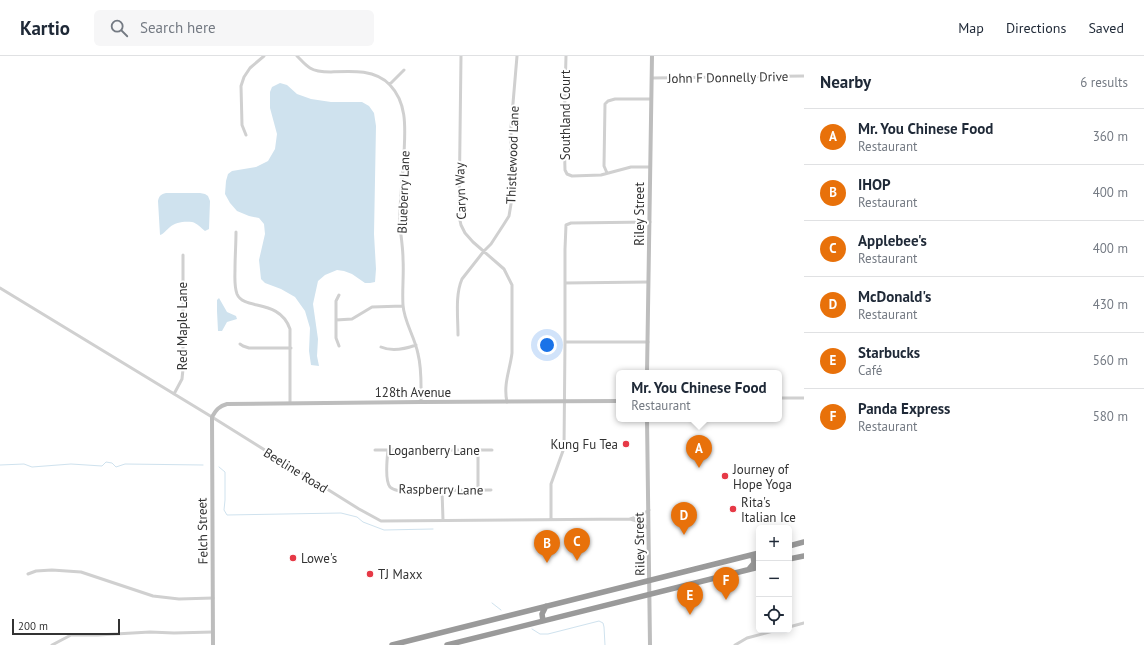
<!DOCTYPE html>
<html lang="en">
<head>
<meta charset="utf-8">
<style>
  body { margin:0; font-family:"PT Sans",sans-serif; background:#f6f6f7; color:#1f2937 }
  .controls { position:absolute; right:12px; bottom:12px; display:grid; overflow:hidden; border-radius:6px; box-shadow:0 2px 10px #0003 }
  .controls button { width:36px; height:36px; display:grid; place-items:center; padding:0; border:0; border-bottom:1px solid #e0e1e3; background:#fff; color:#1f2937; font:20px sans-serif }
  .scale { position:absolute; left:12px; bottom:10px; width:108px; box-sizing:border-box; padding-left:4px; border:2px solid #333; border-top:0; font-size:11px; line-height:14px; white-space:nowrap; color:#333; -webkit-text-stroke:3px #fff; paint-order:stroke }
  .you { position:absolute; left:547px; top:289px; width:14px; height:14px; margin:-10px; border:3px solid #fff; border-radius:50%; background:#1a73e8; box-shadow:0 0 0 6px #1a73e833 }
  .badge { display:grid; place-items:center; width:26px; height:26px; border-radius:50%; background:#b45309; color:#fff; font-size:13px; font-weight:700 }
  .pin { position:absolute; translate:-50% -33px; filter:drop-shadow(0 1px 2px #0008) }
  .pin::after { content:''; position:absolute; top:21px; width:14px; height:12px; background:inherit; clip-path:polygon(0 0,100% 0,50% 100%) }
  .popup { position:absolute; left:616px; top:314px; width:166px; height:52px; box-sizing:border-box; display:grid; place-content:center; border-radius:6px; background:#fff; filter:drop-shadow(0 1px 3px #0005); font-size:13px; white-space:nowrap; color:#747a83 }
  .popup b { font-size:15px; color:#1f2937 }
  .popup::after { content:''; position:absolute; left:50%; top:100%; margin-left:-8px; border:8px solid transparent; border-top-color:#fff }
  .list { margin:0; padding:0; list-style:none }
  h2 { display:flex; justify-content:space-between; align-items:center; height:52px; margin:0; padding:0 16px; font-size:17px }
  h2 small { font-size:13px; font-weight:400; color:#747a83 }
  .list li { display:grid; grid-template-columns:26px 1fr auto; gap:12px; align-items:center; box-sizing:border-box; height:56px; padding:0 16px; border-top:1px solid #e0e1e3 }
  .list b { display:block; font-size:15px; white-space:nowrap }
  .list p { margin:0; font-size:13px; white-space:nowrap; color:#747a83 }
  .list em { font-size:13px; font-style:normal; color:#747a83 }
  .icon { flex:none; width:22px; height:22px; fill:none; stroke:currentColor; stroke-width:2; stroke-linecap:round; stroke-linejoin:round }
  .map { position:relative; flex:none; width:804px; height:589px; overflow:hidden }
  header { display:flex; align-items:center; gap:24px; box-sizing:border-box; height:56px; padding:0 20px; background:#fff; border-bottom:1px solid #e0e1e3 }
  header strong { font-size:19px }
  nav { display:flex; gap:22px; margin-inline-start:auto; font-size:14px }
  .search { width:280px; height:36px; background:#f6f6f7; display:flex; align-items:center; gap:10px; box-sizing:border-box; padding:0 14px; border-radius:6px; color:#747a83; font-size:15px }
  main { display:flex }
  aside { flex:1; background:#fff }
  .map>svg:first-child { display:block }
</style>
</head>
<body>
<header>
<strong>Kartio</strong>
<div class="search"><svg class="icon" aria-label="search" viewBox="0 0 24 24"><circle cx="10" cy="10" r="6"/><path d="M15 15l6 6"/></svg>Search here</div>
<nav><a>Map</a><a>Directions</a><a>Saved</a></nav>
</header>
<main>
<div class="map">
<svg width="804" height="589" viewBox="0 0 804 589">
  <rect width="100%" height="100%" fill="#fff"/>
  <path fill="#cfe2ee" d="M280 27 287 29 297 38 311 43 331 46H362L369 50 374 57 376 70 374 178 376 213 375 226 370 227H365L352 218 344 215 337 214 325 219 318 225 313 248 318 283 317 300 319 310 311 309 309 295 310 272 305 255 295 241 281 233 265 227 261 223 259 204 265 178 264 168 259 162 249 160 237 155 230 147 225 138 226 125 228 118 232 115 256 111 268 105 275 93 277 78 270 52V36L272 31Z
    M166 137H200L205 138 208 140 210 145 209 173 205 175C201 172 197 167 192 166 185 165 175 166 170 171 166 174 164 178 160 179L158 145C159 140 161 138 166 137Z
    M219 242 227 256 236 260 237 263 227 266 222 275H218L217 255V244Z"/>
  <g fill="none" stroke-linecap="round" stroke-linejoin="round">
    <path stroke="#cfe2ee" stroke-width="1" d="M0 409 24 408 32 411 71 408 102 410 106 406 112 407 116 411 125 408 203 409
      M219 411 225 416V444L224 454 227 459 341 457 357 461 363 466 384 474 433 473
      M492 547 501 554
      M532 573 540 578H548L599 565 603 567 604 571 605 589"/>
    <path stroke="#d0d0d0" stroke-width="3" d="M297 0C301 4 305 9 310 12 316 16 324 16 331 16 351 15 375 13 390 29 408 48 405 74 404 98 403 122 399 146 400 170 401 181 403 192 403 203 404 219 402 234 403 249 404 266 415 281 418 298 422 313 421 330 421 346
      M461 0 459 160 461 169 465 177 473 186 504 213 512 229V297C510 314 503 328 507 346
      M566 0 564 76 565 114 567 118 572 120 601 119 631 111H650
      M652 22 804 20
      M390 28 404 14
      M246 79 242 69 241 30 244 21 250 12 264 0
      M607 117 604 110 605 48 608 45 615 43H651
      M236 176C236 188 235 201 235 213 235 221 234 230 237 238 244 255 279 242 290 273V347
      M565 227 648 226
      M0 232 212 361 359 453 381 465 630 463
      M336 264 352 263 372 251 403 250
      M458 279C458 261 455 239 462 223L484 195 491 188 504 168 509 160 511 148V71L517 0
      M565 286H648
      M240 288 243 290 249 292H291
      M339 290 336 282V245L339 239
      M381 291C392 296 405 293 416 289
      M174 338 182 323 183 313V199
      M779 342H804
      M375 394H492
      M388 394C387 403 385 425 390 431 393 434 396 434 400 435L491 434
      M478 394V434
      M442 434 443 464
      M551 463V428L564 392 565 286V193L566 169 571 167 650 166
      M648 472 640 466 630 463 640 460 649 454
      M28 518 36 515 52 514 81 516 153 540 179 543 213 542
      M789 571 804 567
      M52 589 71 579H98L150 576 174 577 213 576
      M735 589 747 582 777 574"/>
    <path stroke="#bdbdbd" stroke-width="4" d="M647 317 652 0
      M647 363 650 589
      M213 589 212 361C216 354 219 350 227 348L421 346 619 345"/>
    <path stroke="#9a9a9a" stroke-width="5.5" d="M789 490 804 486
      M789 503 804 500
      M749 513 754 507 753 499
      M543 565 542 558 546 550
      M392 589 759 497
      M447 589 759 511"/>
  </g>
  <g fill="#e63946" stroke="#fff" stroke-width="1.5">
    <circle cx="626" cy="388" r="4"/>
    <circle cx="725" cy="420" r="4"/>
    <circle cx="733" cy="453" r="4"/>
    <circle cx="293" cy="502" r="4"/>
    <circle cx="370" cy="518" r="4"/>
  </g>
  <g text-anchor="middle" stroke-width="4" stroke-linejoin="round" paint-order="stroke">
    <g font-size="13" fill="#333" stroke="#fff">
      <text transform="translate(728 21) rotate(-1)" y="5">John F Donnelly Drive</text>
      <text transform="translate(565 59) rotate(-90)" y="5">Southland Court</text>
      <text transform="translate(512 99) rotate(-88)" y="5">Thistlewood Lane</text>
      <text transform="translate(460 135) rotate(-92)" y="5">Caryn Way</text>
      <text transform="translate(403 136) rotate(-88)" y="5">Blueberry Lane</text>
      <text transform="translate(639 158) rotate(-90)" y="5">Riley Street</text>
      <text transform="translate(182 270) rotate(-90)" y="5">Red Maple Lane</text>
      <text x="413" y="341">128th Avenue</text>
      <text x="434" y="399">Loganberry Lane</text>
      <text transform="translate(296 414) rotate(32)" y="5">Beeline Road</text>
      <text transform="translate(441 433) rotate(1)" y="5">Raspberry Lane</text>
      <text transform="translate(202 475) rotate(-91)" y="5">Felch Street</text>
      <text transform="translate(639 488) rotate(-91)" y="5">Riley Street</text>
    </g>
    <g font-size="13" fill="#333" stroke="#fff" text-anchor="start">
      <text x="618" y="393" text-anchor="end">Kung Fu Tea</text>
      <text x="733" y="418">Journey of<tspan x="733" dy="15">Hope Yoga</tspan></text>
      <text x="741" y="451">Rita's<tspan x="741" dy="15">Italian Ice</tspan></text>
      <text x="301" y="507">Lowe's</text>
      <text x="378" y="523">TJ Maxx</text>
    </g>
  </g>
</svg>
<div class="controls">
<button>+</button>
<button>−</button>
<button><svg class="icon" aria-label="locate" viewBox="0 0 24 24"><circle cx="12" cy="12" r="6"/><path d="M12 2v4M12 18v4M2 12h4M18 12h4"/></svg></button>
</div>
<div class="scale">200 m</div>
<div class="you"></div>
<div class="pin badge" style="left:699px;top:412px;background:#e8710a">A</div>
<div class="popup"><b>Mr. You Chinese Food</b>Restaurant</div>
<div class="pin badge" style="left:547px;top:507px;background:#e8710a">B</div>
<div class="pin badge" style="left:577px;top:505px;background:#e8710a">C</div>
<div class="pin badge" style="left:684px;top:479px;background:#e8710a">D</div>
<div class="pin badge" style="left:690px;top:559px;background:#e8710a">E</div>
<div class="pin badge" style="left:726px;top:544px;background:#e8710a">F</div>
</div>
<aside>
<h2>Nearby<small>6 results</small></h2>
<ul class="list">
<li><span class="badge" style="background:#e8710a">A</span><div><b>Mr. You Chinese Food</b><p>Restaurant</p></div><em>360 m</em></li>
<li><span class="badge" style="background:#e8710a">B</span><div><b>IHOP</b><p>Restaurant</p></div><em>400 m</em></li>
<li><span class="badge" style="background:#e8710a">C</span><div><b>Applebee's</b><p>Restaurant</p></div><em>400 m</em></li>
<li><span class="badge" style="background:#e8710a">D</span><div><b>McDonald's</b><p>Restaurant</p></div><em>430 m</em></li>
<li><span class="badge" style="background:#e8710a">E</span><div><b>Starbucks</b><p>Café</p></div><em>560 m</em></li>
<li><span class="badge" style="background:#e8710a">F</span><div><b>Panda Express</b><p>Restaurant</p></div><em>580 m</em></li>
</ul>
</aside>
</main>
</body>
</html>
